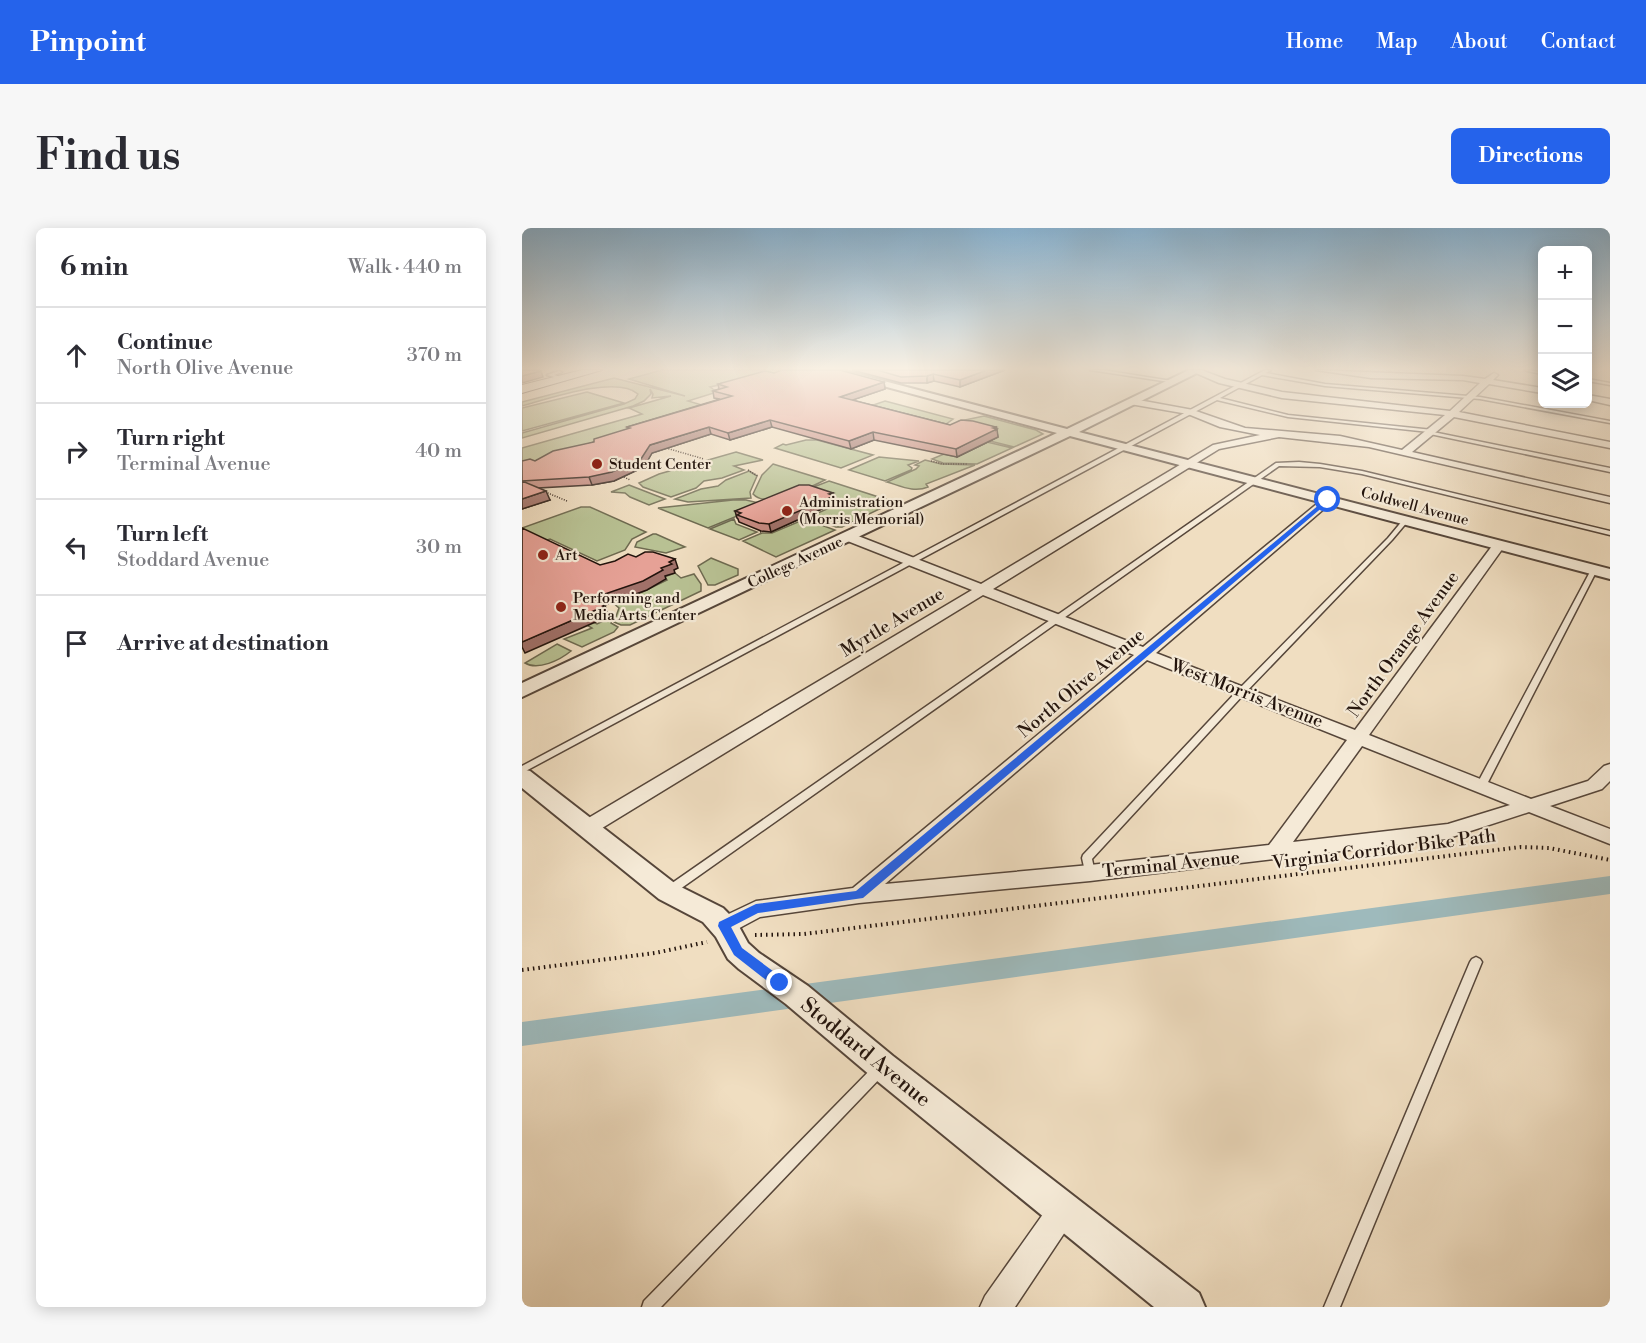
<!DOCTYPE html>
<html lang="en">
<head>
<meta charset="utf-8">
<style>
  body { margin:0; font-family:"Libre Bodoni",serif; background:#f7f7f7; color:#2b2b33 }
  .controls { position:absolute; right:18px; top:18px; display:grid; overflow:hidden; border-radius:9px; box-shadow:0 3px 15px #0003 }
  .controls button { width:54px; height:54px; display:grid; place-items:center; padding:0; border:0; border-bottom:2px solid #e1e1e2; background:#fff; color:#2b2b33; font:30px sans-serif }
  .stop { position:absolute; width:18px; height:18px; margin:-14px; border:4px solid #2563eb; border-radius:50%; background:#fff }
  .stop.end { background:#2563eb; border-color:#fff; box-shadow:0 2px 6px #0008 }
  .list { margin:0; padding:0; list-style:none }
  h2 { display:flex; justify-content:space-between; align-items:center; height:78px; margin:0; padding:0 24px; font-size:26px }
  h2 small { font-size:20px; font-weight:400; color:#7c7c81 }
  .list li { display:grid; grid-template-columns:39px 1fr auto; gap:18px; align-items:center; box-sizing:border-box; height:96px; padding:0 24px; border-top:2px solid #e1e1e2 }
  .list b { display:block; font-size:22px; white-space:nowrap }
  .list p { margin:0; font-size:20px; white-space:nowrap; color:#7c7c81 }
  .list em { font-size:20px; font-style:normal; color:#7c7c81 }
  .icon { flex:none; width:33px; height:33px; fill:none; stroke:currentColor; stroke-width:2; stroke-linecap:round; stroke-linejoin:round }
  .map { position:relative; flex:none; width:1088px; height:1079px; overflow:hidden; border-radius:9px }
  header { display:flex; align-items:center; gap:36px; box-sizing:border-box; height:84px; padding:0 30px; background:#2563eb; color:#fff }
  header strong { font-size:28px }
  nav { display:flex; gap:33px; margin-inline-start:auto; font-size:21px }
  .intro { display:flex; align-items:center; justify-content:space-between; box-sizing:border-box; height:144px; padding:0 36px }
  h1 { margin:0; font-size:42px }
  .button { padding:15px 27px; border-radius:9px; background:#2563eb; color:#fff; font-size:21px; font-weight:700 }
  main { display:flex; gap:36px; padding:0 36px }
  aside { flex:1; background:#fff; border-radius:9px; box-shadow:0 3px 15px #0003 }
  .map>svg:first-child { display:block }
</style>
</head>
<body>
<header>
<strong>Pinpoint</strong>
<nav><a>Home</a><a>Map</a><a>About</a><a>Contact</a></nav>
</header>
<div class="intro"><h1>Find us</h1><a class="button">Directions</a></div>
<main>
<aside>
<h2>6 min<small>Walk · 440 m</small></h2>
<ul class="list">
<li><svg class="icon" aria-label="ahead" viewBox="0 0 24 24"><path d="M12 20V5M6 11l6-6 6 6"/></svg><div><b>Continue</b><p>North Olive Avenue</p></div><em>370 m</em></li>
<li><svg class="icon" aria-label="right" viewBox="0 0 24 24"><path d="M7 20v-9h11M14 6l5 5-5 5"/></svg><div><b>Turn right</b><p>Terminal Avenue</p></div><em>40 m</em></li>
<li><svg class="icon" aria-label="left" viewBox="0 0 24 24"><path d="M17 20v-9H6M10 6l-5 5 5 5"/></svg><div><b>Turn left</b><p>Stoddard Avenue</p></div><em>30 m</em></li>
<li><svg class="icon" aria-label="arrive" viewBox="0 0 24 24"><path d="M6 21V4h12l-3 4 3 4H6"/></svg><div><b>Arrive at destination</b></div></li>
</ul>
</aside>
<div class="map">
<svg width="1088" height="1079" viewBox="0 0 1088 1079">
  <rect width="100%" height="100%" fill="#f0dec1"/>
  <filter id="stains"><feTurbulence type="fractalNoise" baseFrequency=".00333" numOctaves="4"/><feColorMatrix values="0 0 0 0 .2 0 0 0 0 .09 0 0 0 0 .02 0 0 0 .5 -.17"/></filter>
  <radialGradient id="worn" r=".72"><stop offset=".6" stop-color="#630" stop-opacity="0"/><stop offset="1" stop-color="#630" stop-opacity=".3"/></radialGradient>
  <path fill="#b8c193" stroke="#6e6a50" stroke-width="1.5" d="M140 142H267L188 159 195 164 166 173 190 180 0 238V220L120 186 107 180 149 168 130 170 131 166 128 161 129 166 122 173 111 178 0 210V205L102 176 113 171 116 166C94 147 26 171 0 178V174L92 150 163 168 107 151Z
    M65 164 102 175 0 203V180Z
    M363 173 431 191 420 199 319 188Z
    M462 188 514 202 521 206 492 219 468 213 475 209 438 193Z
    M284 212H295L351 227 319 240 253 220 261 216 264 217Z
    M465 214 490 220 455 236 421 235 410 231 422 226 435 229Z
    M214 224 241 232 212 238 222 242 200 250 182 253 174 260 149 269 121 259 117 255 137 246Z
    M357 229 397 233 386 237 390 240 389 242 363 253 327 242Z
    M403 232 419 236 453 237 404 256 406 259C392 265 379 258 365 254L394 241 397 238 393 237Z
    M251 236 303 252C286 260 246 282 231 266L240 247Z
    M227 243 235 248 228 264 229 270 166 274 153 271 179 261 196 258 204 252Z
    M307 253 372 274 320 299H314L287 289 316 276 312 274 315 272 284 262Z
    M107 257 143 271 127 277 108 269 103 265 89 264Z
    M211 272H224L237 275V279L186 300 136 280Z
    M59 279H68L124 304 110 311 103 322 75 333 28 311 16 315 0 300Z
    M212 291 214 296 235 304 217 312 188 301Z
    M283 291 313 302 254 329 221 313 240 305H250Z
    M131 306H134L163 319 144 325 113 319 115 314Z
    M189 330 216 341V347L193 357H186L176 338Z
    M153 345 159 350 172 346 179 356V363L108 397H99L92 394 97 380 90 374 110 369 145 352 142 349Z
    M90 389 89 395 96 399 92 404 60 419 42 411 70 400 63 396 69 393 75 396Z
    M35 416 49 423C38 432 16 443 3 435Z"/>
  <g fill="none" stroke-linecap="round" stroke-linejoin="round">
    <path fill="#9ebabc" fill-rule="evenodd" d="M1088 648V666L0 818V794Z"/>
    <defs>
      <path id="service" d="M568 142H581L656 154 654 155Z
        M743 142H749L744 145 803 156 958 169 1088 193V195L958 171 803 158 740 147 698 170 766 187 911 202 913 203 911 204 1088 240V244L908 206 906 205 907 204 766 189 695 172 0 545V538Z
        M1003 142 1020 144V146L1005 143Z
        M37 143 40 144 32 147 43 150V152L25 147Z
        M1066 151 1088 155V157L1066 153Z
        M777 234 798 236 840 243 1088 303V307L840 246 798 239 757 238 151 666 147 667 143 666 142 663 143 660 754 235Z
        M881 292 886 293 870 312 723 465 570 631 573 645 572 648H564L560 630 561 627 717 461 866 310Z
        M1072 340 1075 342 964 558 959 561 956 560 954 558 1069 342Z
        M954 729 958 731 960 734 818 1079H802L948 734 950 731Z
        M359 834 364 836 365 840 364 844 139 1079H120L122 1073 354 836Z"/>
      <path id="minor" d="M667 142H679L703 151 760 164 928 183 958 155 941 152 849 150 794 142 941 148 963 151 972 145 976 147 971 152 1020 160V165L967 156 937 184 1088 214V220L932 189 890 224 1088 269V275L847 219 757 209 697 221 471 361 621 419 802 270H810V274L634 425 833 502 973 314H981L983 317 981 320 847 507 1009 571 1066 553 1082 538 1088 536V553L1080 561 1028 578 1088 601V616L1007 584 927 610 568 653 337 675 238 689 210 704 202 707 194 704 191 698 194 692 234 673 331 660 612 427 461 367 72 605 65 607 58 605 55 600 58 595 450 362 323 312V306H331L459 356 691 217 738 207 698 199 666 186 608 176V172L611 171 671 182 723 200 818 208 880 222 923 187 760 170 697 155ZM625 432 825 512 747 617 568 637 363 656ZM840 518 988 577 926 596 771 614Z
        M1066 167 1088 171V177L1066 172Z
        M541 967 551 972 556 982 551 992 493 1079H458L463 1068 531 972Z"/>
      <path id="tertiary" d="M302 142H320L545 201 667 142H681L557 204 1088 341V351L548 208 0 469V455L535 205Z
        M0 541 8 543 155 657 201 680 214 693 226 715 237 725 286 758 371 828 677 1065 683 1079H632L349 848 264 776 217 741 206 731 194 709 181 694 137 671 0 560Z"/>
      <path id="secondary" d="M60 142H80L0 165V157Z"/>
    </defs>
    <use href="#service" stroke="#56463a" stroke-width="3"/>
    <use href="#minor" stroke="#56463a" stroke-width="3"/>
    <use href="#tertiary" stroke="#56463a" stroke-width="4"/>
    <use href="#secondary" stroke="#23140d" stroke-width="2"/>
    <path stroke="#23140d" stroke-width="1.5" stroke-dasharray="1 1.5" stroke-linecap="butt" d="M144 220 182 231
      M409 233 421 236H446
      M226 242 236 248
      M102 249 108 252
      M21 263 45 273
      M280 291 286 288
      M238 304 244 302"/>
    <path stroke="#23140d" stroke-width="4" stroke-dasharray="1.5 4" stroke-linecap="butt" d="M233 707 282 706 999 619 1027 620 1088 632
      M0 742 133 725 185 714"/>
    <use href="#service" fill="#f5ead7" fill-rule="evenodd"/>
    <use href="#minor" fill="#f5ead7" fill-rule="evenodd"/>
    <use href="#tertiary" fill="#f5ead7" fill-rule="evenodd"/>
    <use href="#secondary" fill="#f5ead7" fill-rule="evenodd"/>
  </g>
  <path fill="#c68a81" stroke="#23140d" stroke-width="1.5" d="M330 142H483L438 159 412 153 405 155H379Z
    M252 145 362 154 363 161 330 172 428 197 474 199 476 209 435 229 352 212 329 221 250 199 208 212 189 206 130 225 122 239 92 253 70 257 17 260 28 272 0 281V233H13L72 214 106 201 105 199 198 171 192 170 191 163 197 161 196 156Z
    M311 265 313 275 249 304 239 303 217 294 216 291 215 290 213 283Z"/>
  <path fill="#a17169" stroke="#23140d" stroke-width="1.5" d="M465 142H483L438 159V152Z
    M19 143 21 149 0 155V148Z
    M411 146 412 153 405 155V148Z
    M362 154 363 161 319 176 318 169Z
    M248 192 250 199 208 212 206 205Z
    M187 199 189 206 130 225 122 239 92 253 70 257 67 249 128 217Z
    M474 199V202L475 201 476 209 435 229 434 221Z
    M351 204 352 212 329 221 327 213Z
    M24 263 28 272 0 281V271Z
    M311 265 313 275 249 304 247 296Z
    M153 331 156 340 152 342 153 345 143 348 144 351 125 362 72 381 68 371 139 340 147 334Z
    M83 378 87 388 3 425 0 419V414Z"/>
  <path fill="#e6a196" stroke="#23140d" stroke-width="1.5" d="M0 142H16L19 143 0 148Z
    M260 142H318L362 154 318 169 428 197 439 192 451 193 474 199 471 200 475 201 434 221 351 204 327 213 248 192 206 205 187 199 128 217 119 231 90 244 67 249 0 253V233L8 231 13 233 31 223 72 214V211L108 200 105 199 210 168 191 163 205 159 196 156 243 143 252 145Z
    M355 142H465L438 152 411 146 405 148 379 149Z
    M0 253 24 263 0 271Z
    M277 257H287L311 265 307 266 312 268 247 296 237 295 215 287 219 285 213 283Z
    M0 300 78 337 93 333 106 326 114 329 123 324H131L153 331 147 334 150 336 139 340 141 342 121 353 68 371 83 378 0 414Z"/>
  <linearGradient id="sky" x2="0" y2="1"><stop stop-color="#8ab6d6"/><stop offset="0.48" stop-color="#f8f0e3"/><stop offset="1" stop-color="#f8f0e3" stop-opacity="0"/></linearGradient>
  <rect width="1088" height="293" fill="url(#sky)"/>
  <path fill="#2563eb" d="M804 271 809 272 341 670 236 685 209 699 220 720 263 752 264 755 263 759H253L212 727 196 698 197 694 234 676 334 663Z"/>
  <g fill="#8f2418" stroke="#f5ead7" stroke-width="2">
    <circle cx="75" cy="236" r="6"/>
    <circle cx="265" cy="283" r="6"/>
    <circle cx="21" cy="327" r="6"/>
    <circle cx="39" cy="379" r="6"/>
  </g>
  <g text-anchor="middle" stroke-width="4.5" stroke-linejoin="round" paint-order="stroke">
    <g font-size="15" fill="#23140d" stroke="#f5ead7" text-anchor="start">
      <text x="87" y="241">Student Center</text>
      <text x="277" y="279">Administration<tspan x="277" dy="17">(Morris Memorial)</tspan></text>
      <text x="33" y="332">Art</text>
      <text x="51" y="375">Performing and<tspan x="51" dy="17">Media Arts Center</tspan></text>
    </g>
    <g font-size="15" fill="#23140d" stroke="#f5ead7">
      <text transform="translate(893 278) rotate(15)" y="5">Coldwell Avenue</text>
      <text transform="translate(273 334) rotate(-25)" y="5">College Avenue</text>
    </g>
    <g font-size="18" fill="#23140d" stroke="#f5ead7">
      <text transform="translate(370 394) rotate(-31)" y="6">Myrtle Avenue</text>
      <text transform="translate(881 416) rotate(-54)" y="6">North Orange Avenue</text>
      <text transform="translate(559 455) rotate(-40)" y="6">North Olive Avenue</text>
      <text transform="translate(725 465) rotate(21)" y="6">West Morris Avenue</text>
      <text transform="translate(862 621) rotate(-7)" y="6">Virginia Corridor Bike Path</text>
      <text transform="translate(649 636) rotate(-6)" y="6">Terminal Avenue</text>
    </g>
    <g font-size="21" fill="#23140d" stroke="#f5ead7">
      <text transform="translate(344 824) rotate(39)" y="7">Stoddard Avenue</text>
    </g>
  </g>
  <rect width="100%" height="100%" filter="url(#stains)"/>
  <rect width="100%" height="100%" fill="url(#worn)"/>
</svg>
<div class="controls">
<button>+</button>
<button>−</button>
<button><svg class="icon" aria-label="layers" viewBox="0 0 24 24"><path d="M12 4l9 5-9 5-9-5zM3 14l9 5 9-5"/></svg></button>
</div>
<div class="stop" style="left:806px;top:272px"></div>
<div class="stop end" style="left:258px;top:755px"></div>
</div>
</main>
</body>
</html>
